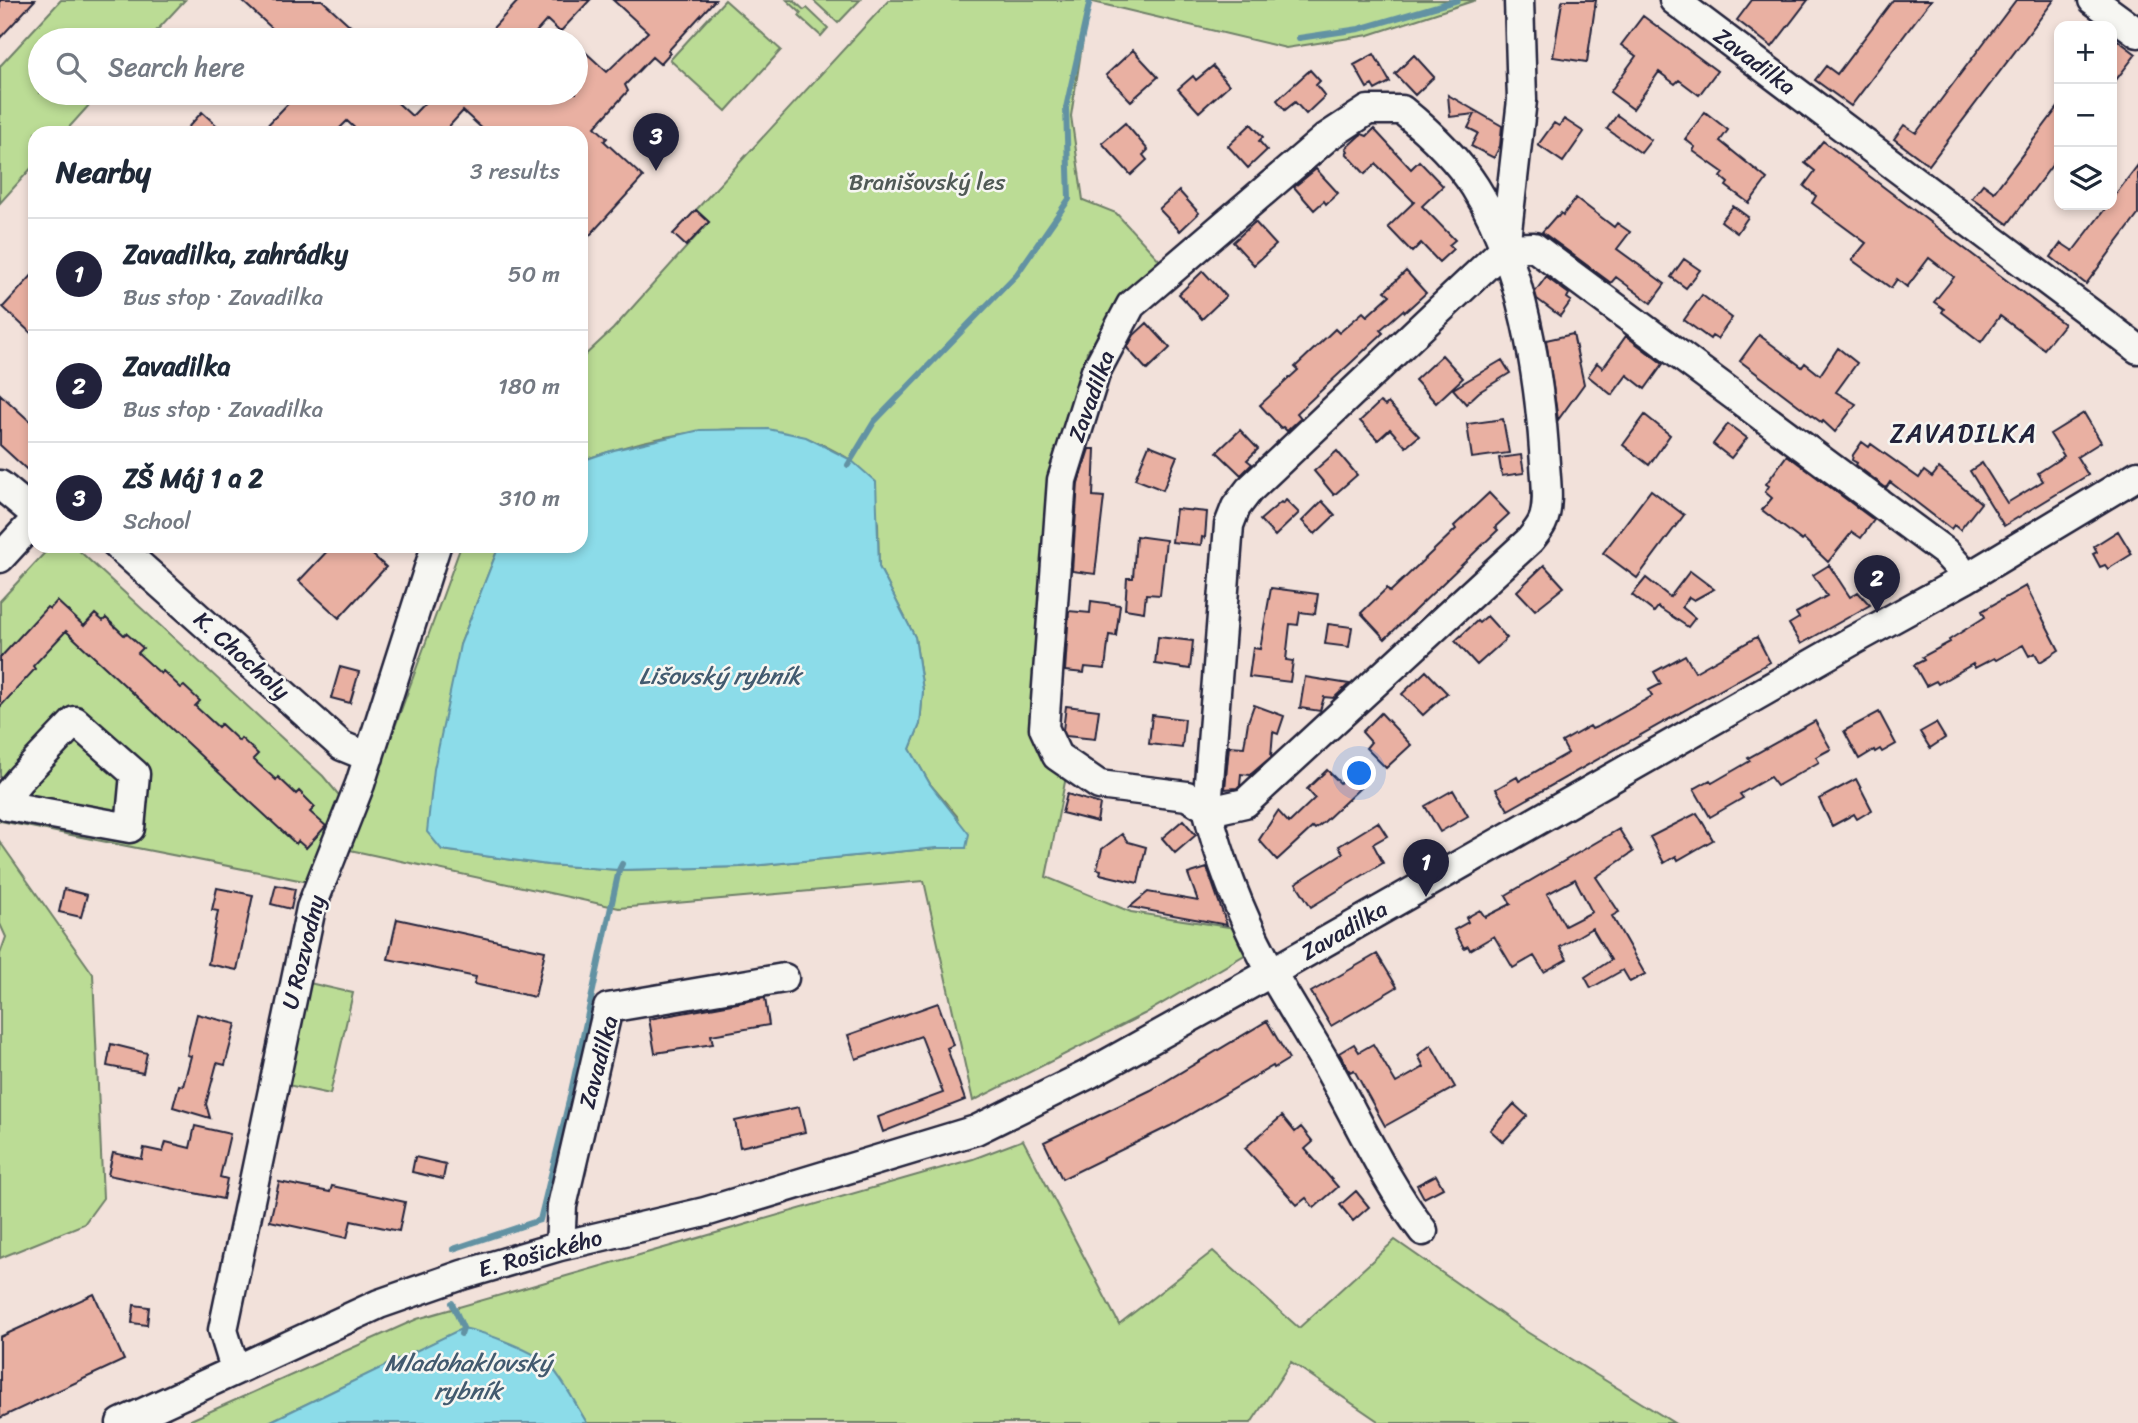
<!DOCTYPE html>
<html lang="en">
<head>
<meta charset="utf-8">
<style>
  body { margin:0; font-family:Sriracha,sans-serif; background:#f6f6f7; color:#1f2937 }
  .controls { position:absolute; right:21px; top:21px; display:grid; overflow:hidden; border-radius:14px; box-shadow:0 4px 10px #0003 }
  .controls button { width:63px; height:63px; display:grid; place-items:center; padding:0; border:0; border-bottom:2px solid #e0e1e3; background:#fff; color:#1f2937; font:35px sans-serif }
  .you { position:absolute; left:1360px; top:774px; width:24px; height:24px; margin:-18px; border:5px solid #fff; border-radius:50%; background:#1a73e8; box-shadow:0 0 0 10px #1a73e833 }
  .badge { display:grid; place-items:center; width:46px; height:46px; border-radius:50%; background:#22223b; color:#fff; font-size:23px; font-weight:700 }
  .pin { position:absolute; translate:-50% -58px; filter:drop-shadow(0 2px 4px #0008) }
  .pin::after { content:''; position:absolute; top:37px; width:24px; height:21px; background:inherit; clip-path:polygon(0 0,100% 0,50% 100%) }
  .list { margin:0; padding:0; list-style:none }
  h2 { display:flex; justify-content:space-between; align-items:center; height:91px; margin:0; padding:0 28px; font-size:30px }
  h2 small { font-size:23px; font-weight:400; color:#747a83 }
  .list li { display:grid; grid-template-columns:46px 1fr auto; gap:21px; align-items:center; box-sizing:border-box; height:112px; padding:0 28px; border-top:2px solid #e0e1e3 }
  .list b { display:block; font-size:26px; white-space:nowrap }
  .list p { margin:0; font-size:23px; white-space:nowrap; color:#747a83 }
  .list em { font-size:23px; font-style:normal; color:#747a83 }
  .icon { flex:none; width:38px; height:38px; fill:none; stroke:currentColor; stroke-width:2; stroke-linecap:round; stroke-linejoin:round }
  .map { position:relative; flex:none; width:2138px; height:1423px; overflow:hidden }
  .search { position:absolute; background:#fff; box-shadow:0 4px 10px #0003; left:28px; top:28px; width:560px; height:77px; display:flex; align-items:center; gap:18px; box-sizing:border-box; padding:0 24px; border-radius:38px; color:#747a83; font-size:26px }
  .panel { position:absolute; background:#fff; box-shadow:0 4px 10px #0003; left:28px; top:126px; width:560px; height:427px; border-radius:21px }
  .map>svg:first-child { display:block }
</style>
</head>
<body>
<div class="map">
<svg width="2138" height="1423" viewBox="0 0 2138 1423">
  <rect width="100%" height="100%" fill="#f2e1da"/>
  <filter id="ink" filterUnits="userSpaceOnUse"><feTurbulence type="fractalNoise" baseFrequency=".0143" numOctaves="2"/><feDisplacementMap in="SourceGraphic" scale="14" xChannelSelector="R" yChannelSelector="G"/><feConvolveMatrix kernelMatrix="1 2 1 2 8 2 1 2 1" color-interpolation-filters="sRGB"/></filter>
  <g filter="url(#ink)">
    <path fill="#bbdc95" stroke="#6e7f68" stroke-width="2" d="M61 0H185L148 40H40V93H100L64 133H35V164L0 203V66Z
      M725 0 781 50 726 111 670 60Z
      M787 0H793L804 10 807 8 828 28 821 36 799 16 801 13Z
      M813 0H860L838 23Z
      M889 0H1476L1369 35 1286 48 1089 1 1071 116 1083 200 1116 213 1163 264 1124 303 1087 352 1054 480 1035 718 1066 777 1046 877 1131 912 1235 928 1246 954 1144 1014 973 1101 924 881 619 908 350 850 461 546H499L460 645 442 850 548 865 619 870 740 867 937 848H966L957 816 930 784 910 749 920 724 923 690 915 637 879 567 878 523 851 460C836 452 819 441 803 437 730 418 650 436 581 461V359L613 329 709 222 696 210Z
      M51 546H74L323 776 343 800 314 883 0 821V601Z
      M0 842 93 974 103 1198 84 1224 0 1258V954L6 937 0 924Z
      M305 982 353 993 330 1094 283 1084Z
      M1023 1140 1119 1324 1213 1251 1299 1328 1395 1240 1527 1332 1674 1423H1381L1291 1362 1251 1423H587L551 1365 464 1328 267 1423H184L417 1319 973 1159Z"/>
    <path fill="#8cdce9" stroke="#6292a3" stroke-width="2" d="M768 429 806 437 851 460 876 482 879 567 915 637 923 691 920 724 910 749 930 784 969 834 966 848H937L740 867 619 870 548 865 442 850 427 832 434 769 460 645 499 546H581V461L614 450 700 430Z
      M463 1328C484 1332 539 1352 552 1368 566 1384 576 1405 587 1423H267Z"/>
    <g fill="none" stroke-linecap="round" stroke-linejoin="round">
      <path stroke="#6292a3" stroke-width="6" d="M1299 38 1359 29 1458 0
        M848 465 874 422 1017 274 1069 199 1066 108 1090 0
        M453 1249 540 1220 569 1101 619 870 622 864
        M452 1303 463 1328 461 1334"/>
    </g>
    <path fill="#e9b0a2" stroke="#22223b" stroke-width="2" fill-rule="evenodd" d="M0 0H35L0 38Z
      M241 0H322L366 40H285Z
      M519 0H590L560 32 547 20 529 40H482Z
      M613 0H715L668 51 670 53 660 64 652 57 625 85 628 91 595 127 607 138 604 141 643 177 581 245V133H487L463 111 443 133H360L347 121 335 133H260L298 93H387L412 116 434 93H576V60L584 51 607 72 648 32Z
      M1564 0H1596L1587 62 1553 57 1562 2Z
      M1752 0H1808L1772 47 1737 20Z
      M1893 0H1931L1851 106 1815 80 1826 66 1837 74Z
      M2016 0H2054L1929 165 1894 139 1904 125 1916 133Z
      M1643 16 1717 71 1699 95 1679 80 1675 84 1659 72 1633 109 1610 92 1636 56 1621 45Z
      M2112 36 2136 54 2112 85Z
      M1133 50 1158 77 1131 101 1106 75Z
      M1374 54 1390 82 1375 90 1372 85 1367 88 1354 65Z
      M1414 55 1434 77 1415 95 1395 74Z
      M1213 66 1229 85 1199 112 1178 89 1193 76 1196 80Z
      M1310 70 1320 81 1316 85 1325 96 1306 114 1295 102 1285 110 1277 100Z
      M1448 95 1502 126 1500 146 1494 158 1471 146 1478 133 1468 128 1475 114 1450 117Z
      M2059 106V156L2008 224 1972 198 1983 184 1994 192Z
      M202 112 225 133H183Z
      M1705 112 1728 130 1720 141 1767 179 1749 203 1726 186 1728 183 1721 177 1724 173 1693 151 1695 147 1685 139Z
      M1617 115 1651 140 1641 153 1607 129Z
      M1564 119 1584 132 1563 162 1538 145 1554 123 1559 126Z
      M1125 123 1148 150 1143 155 1147 160 1131 175 1102 143Z
      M1251 124 1263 137 1259 141 1267 150 1248 168 1228 146Z
      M1374 129 1411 169 1419 161 1443 186 1422 206 1455 240 1449 245 1453 249 1439 262 1421 243 1412 252 1388 227 1414 202 1376 164 1365 174 1346 153 1348 151 1346 148 1359 136 1362 134 1367 136Z
      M1823 141 2064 324 2044 349 2000 316 1981 342 1942 312 1944 309 1934 302 1954 277 1929 258 1907 287 1897 279 1891 288 1852 260 1866 243 1812 203 1816 196 1804 186 1815 171 1805 163Z
      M2138 165V215L2086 284 2051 257 2061 243 2073 251 2108 205H2112V199Z
      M1316 169 1338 193 1326 204 1324 201 1314 210 1294 187Z
      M1179 191 1199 213 1180 231 1159 209Z
      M1576 198 1614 227 1617 223 1630 232 1617 249 1665 284 1651 303 1616 277 1611 283 1542 232 1556 216 1558 217 1561 213 1563 215Z
      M1733 206 1748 217 1737 233 1721 221Z
      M696 210 709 222 686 246 673 234Z
      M1255 222 1276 245 1254 265 1233 242Z
      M1684 259 1700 270 1686 288 1671 277Z
      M1203 271 1226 296 1202 319 1179 294Z
      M1406 271 1426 293 1405 312 1403 310 1380 330 1383 333 1297 413 1301 418 1287 431 1283 427 1281 428 1260 405 1298 370 1295 367 1335 329 1339 333 1363 312 1367 316 1390 295 1385 291Z
      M35 272V337L3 307Z
      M1546 277 1569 294 1567 298 1571 301 1560 316 1537 299 1535 292Z
      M1702 295 1732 318 1717 339 1712 336 1710 339 1684 320Z
      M1147 323 1170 348 1147 370 1127 348 1134 335Z
      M1573 334 1584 384 1558 420 1546 340Z
      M1759 335 1802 367 1805 363 1820 375 1838 348 1857 363 1836 392 1856 404 1835 432 1823 421 1822 423 1740 361Z
      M1626 336 1663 364 1645 389 1627 375 1612 395 1588 376 1597 363 1603 368Z
      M1442 355 1463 378 1436 403 1415 380Z
      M1502 360 1510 373 1479 392 1466 404 1453 389Z
      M0 394 35 426V477L0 445Z
      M1380 402 1385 406 1388 403 1419 436 1406 447 1390 429 1378 440 1360 421Z
      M2084 413 2101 442 2077 457 2088 475 2004 526 1970 471 1982 463 2007 503 2043 481 2038 473 2064 456 2050 434Z
      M1645 415 1670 435 1649 465 1623 445Z
      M1503 419 1509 453 1472 458 1467 424Z
      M1728 424 1747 438 1731 458 1713 444Z
      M1240 430 1258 449 1247 460 1252 464 1241 475 1217 452Z
      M1862 442 1869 447 1871 444 1919 478 1924 471 1932 477 1939 468 1981 503 1960 530 1954 525 1951 529 1890 482 1886 488 1856 465 1857 463 1852 460 1853 455Z
      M1149 445 1177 456 1163 490 1135 479Z
      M1089 449H1095L1093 496 1104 497 1095 574 1072 571 1078 483Z
      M1337 451 1357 475 1334 495 1314 471Z
      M1521 455 1524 473 1502 476 1499 458Z
      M1787 455 1874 520 1861 538 1852 532 1828 562 1804 539 1802 541 1762 510 1772 498 1765 492 1769 486 1766 484Z
      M1651 490 1684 515 1637 578 1603 553Z
      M1489 493 1509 514 1495 527 1498 530 1385 639 1361 613 1387 588 1390 592 1456 529 1454 526Z
      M1286 500 1299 513 1275 536 1260 520 1281 502 1283 504Z
      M1322 501 1335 515 1315 534 1302 521Z
      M1176 509 1207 512 1205 538 1202 537 1201 545 1172 542Z
      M2118 531 2132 554 2108 569 2105 565 2100 567 2093 554 2097 552 2094 546Z
      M1136 536 1166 540 1160 595 1146 594 1144 612 1125 609 1127 578H1133Z
      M332 546H363L386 567 339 618 299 581Z
      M1544 565 1564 587 1535 610 1517 591Z
      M1829 565 1850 597 1858 592 1870 605 1801 644 1789 624 1799 618 1796 613 1827 596 1813 575Z
      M1690 571 1714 589 1694 600 1689 597 1682 607 1695 618 1688 627 1658 607 1654 612 1632 595 1646 578 1670 597Z
      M2026 586 2059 650 2040 662 2035 653 2029 656 2023 645 1996 660 1994 658 1975 668 1973 664 1938 684 1936 681 1926 686 1914 665 1924 660 1922 657 1950 642 1949 640 1985 617 1982 611Z
      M1271 588 1318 594 1315 614 1300 612 1298 625 1290 624 1286 660 1293 661 1290 682 1249 677 1253 648 1260 649Z
      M57 601 84 626 95 614 103 621 106 618 124 635 126 633 143 648 138 653 161 674 163 671 181 688 184 686 200 701 195 706 218 727 221 724 239 741 241 738 258 754 253 759 276 780 278 777 296 794 299 791 315 807 310 812 326 826 306 848 298 841 296 844 66 631 33 666 35 669 0 707V658L47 607 50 609Z
      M1091 601 1120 605 1116 636 1109 635 1105 669 1085 667 1084 673 1065 671 1069 611 1090 613Z
      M1487 616 1507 638 1477 665 1455 641 1477 621 1479 623Z
      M1328 624 1352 627 1349 647 1325 644Z
      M1158 637 1193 641 1190 669 1155 664Z
      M1757 637 1770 662 1508 810 1496 789 1517 777 1519 781 1568 753 1562 742 1590 726 1592 729 1599 726 1652 696 1649 690 1661 684 1654 672 1685 655 1695 672Z
      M340 667 359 672 350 703 331 698Z
      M1426 671 1447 693 1423 715 1402 694Z
      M1305 677 1349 684 1334 698 1324 697 1320 711 1300 708Z
      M1254 705 1284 716 1278 734 1273 732 1271 757 1250 775 1241 774 1240 785 1237 788 1225 789 1229 746 1244 747 1248 722Z
      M1066 706 1099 710 1095 739 1066 736 1063 730Z
      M1879 712 1896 744 1882 752 1880 749 1875 752 1874 750 1859 759 1844 731Z
      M1381 713 1411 745 1386 768 1366 748 1371 742 1362 732Z
      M1152 715 1185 719 1182 748 1149 744Z
      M1815 721 1831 749 1816 757 1819 762 1777 786 1770 777 1740 794 1743 798 1710 817 1694 789 1710 780 1712 783 1750 761 1748 758Z
      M1936 723 1945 738 1930 748 1920 732Z
      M1327 770 1340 783 1348 776 1360 788 1324 822 1315 829 1313 827 1277 860 1259 840 1278 811 1289 823 1315 798 1307 789Z
      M1856 779 1872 810 1857 819 1854 814 1832 826 1819 799Z
      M1453 790 1468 816 1440 832 1425 806Z
      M1067 794 1100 804 1097 822 1062 813Z
      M1697 813 1713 840 1678 860 1676 856 1664 863 1650 837Z
      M1183 820 1196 835 1175 853 1162 838Z
      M1378 822 1387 836 1373 844 1383 863 1311 907 1296 883 1343 853 1339 846Z
      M1619 829 1633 852 1596 877 1619 912 1612 916 1645 974 1630 982 1623 970 1591 988 1585 977 1611 960 1592 928 1560 947 1567 959 1544 972 1534 956 1513 968 1494 936 1470 950 1468 946 1464 948 1454 930 1468 922 1466 918 1480 910 1485 917 1511 904 1506 895ZM1575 879 1592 912 1565 926 1547 894Z
      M1122 834 1128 842 1146 847 1138 883 1100 874 1101 870 1097 869 1102 849Z
      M1207 868 1227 925 1130 907 1148 892 1198 901 1188 874Z
      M276 885 295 889 291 909 271 904Z
      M217 888 253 895 237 970 208 964 218 911 212 910Z
      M64 889 87 895 81 917 59 912Z
      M397 919 545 951 535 997 474 984 476 977 388 959Z
      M1377 954 1397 987 1331 1026 1311 992Z
      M765 998 769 1025 711 1035 713 1044 655 1053 649 1019Z
      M938 1003 953 1045 947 1048 965 1100 883 1132 878 1117 943 1093 921 1036 856 1059 848 1035Z
      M197 1014 236 1024 225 1065 217 1063 206 1104 210 1118 173 1107 179 1085 183 1086 191 1056 187 1055Z
      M1267 1021 1289 1059 1274 1068 1273 1066 1170 1126 1062 1179 1044 1142 1151 1090Z
      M111 1044 147 1053 143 1073 107 1066Z
      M1354 1044 1359 1052 1373 1044 1396 1083 1424 1067 1418 1055 1431 1045 1455 1087 1385 1126 1354 1070 1350 1072 1339 1053Z
      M1514 1104 1527 1116 1503 1142 1490 1130Z
      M799 1107 805 1132 740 1147 735 1121Z
      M1282 1116 1295 1132 1301 1127 1313 1142 1305 1149 1338 1187 1314 1208 1306 1198 1297 1205 1245 1148Z
      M195 1126 230 1134 220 1177 227 1179 223 1199 108 1175 113 1153 142 1159 144 1148 163 1152 166 1142 190 1148Z
      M415 1157 446 1164 443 1179 412 1172Z
      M1436 1175 1443 1188 1424 1198 1417 1185Z
      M279 1182 330 1192 332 1186 405 1202 399 1231 351 1221 347 1238 270 1221Z
      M1356 1191 1369 1207 1353 1221 1340 1205Z
      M94 1294 124 1360 0 1418V1337Z
      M134 1305 149 1307 147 1325 132 1323Z"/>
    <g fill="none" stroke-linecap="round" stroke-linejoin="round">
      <defs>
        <path id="minor" d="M1674 0 2138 349
          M2093 0 2138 33
          M1368 110H1402C1429 132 1456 157 1475 187 1522 262 1540 377 1545 464 1546 481 1550 507 1542 523 1539 529 1534 535 1530 540L1245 803 1223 808H1207L1187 796 1099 785 1057 756 1044 728 1062 480 1096 371 1131 305 1327 137Z
          M1505 248 1534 247 1945 552 1957 565 1965 579
          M0 485 35 514
          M118 546 342 746 369 757
          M0 558 35 520
          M75 721 135 774 130 828 8 806 3 800 20 779Z
          M1423 1231C1384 1180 1358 1120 1326 1064 1306 1029 1283 994 1264 958 1240 913 1219 858 1207 808L1229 525 1236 507 1249 490 1505 248 1522 100 1519 0
          M560 1246 562 1206 608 1008 784 978
          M235 1369 223 1330 311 908 360 784 436 546
          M121 1423 379 1304 462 1275 560 1246 705 1212 976 1130 1087 1075 1272 972 1852 641 1965 579 2138 475"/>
      </defs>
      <use href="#minor" stroke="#22223b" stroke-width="33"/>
      <use href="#minor" stroke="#f6f6f2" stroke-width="28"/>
    </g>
  </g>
  <g text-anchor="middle" stroke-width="5" stroke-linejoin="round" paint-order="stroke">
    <g font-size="23" fill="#22223b" stroke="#f6f6f2">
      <text transform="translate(1755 61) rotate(37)" y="8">Zavadilka</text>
      <text transform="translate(1091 396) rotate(-70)" y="8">Zavadilka</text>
      <text transform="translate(242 655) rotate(42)" y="8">K. Chocholy</text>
      <text transform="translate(1344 930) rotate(-30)" y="8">Zavadilka</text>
      <text transform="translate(303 952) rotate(-76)" y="8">U Rozvodny</text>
      <text transform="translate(598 1062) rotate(-75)" y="8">Zavadilka</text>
      <text transform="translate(540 1253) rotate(-15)" y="8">E. Rošického</text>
    </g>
    <g font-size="23" fill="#505a56" stroke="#f6f6f2">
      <text x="927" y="190">Branišovský les</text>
    </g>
    <g font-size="24" font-style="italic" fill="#425a6f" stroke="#f6f6f2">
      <text x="720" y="684">Lišovský rybník</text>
      <text x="468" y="1371">Mladohaklovský<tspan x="468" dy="28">rybník</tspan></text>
    </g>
    <g font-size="26" letter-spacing="2" fill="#22223b" stroke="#f6f6f2">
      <text x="1964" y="442">ZAVADILKA</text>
    </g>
  </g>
</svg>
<div class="controls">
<button>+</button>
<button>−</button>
<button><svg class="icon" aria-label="layers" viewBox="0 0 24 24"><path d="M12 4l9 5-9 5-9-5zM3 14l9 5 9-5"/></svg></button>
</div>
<div class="you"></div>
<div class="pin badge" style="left:1426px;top:897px">1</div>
<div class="pin badge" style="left:1877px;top:613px">2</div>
<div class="pin badge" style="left:656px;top:171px">3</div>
<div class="search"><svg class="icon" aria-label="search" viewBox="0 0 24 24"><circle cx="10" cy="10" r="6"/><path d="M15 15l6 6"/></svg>Search here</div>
<section class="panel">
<h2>Nearby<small>3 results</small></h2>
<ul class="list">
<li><span class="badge">1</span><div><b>Zavadilka, zahrádky</b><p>Bus stop · Zavadilka</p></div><em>50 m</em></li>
<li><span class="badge">2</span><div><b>Zavadilka</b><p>Bus stop · Zavadilka</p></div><em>180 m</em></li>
<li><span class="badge">3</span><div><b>ZŠ Máj 1 a 2</b><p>School</p></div><em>310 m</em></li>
</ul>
</section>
</div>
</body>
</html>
